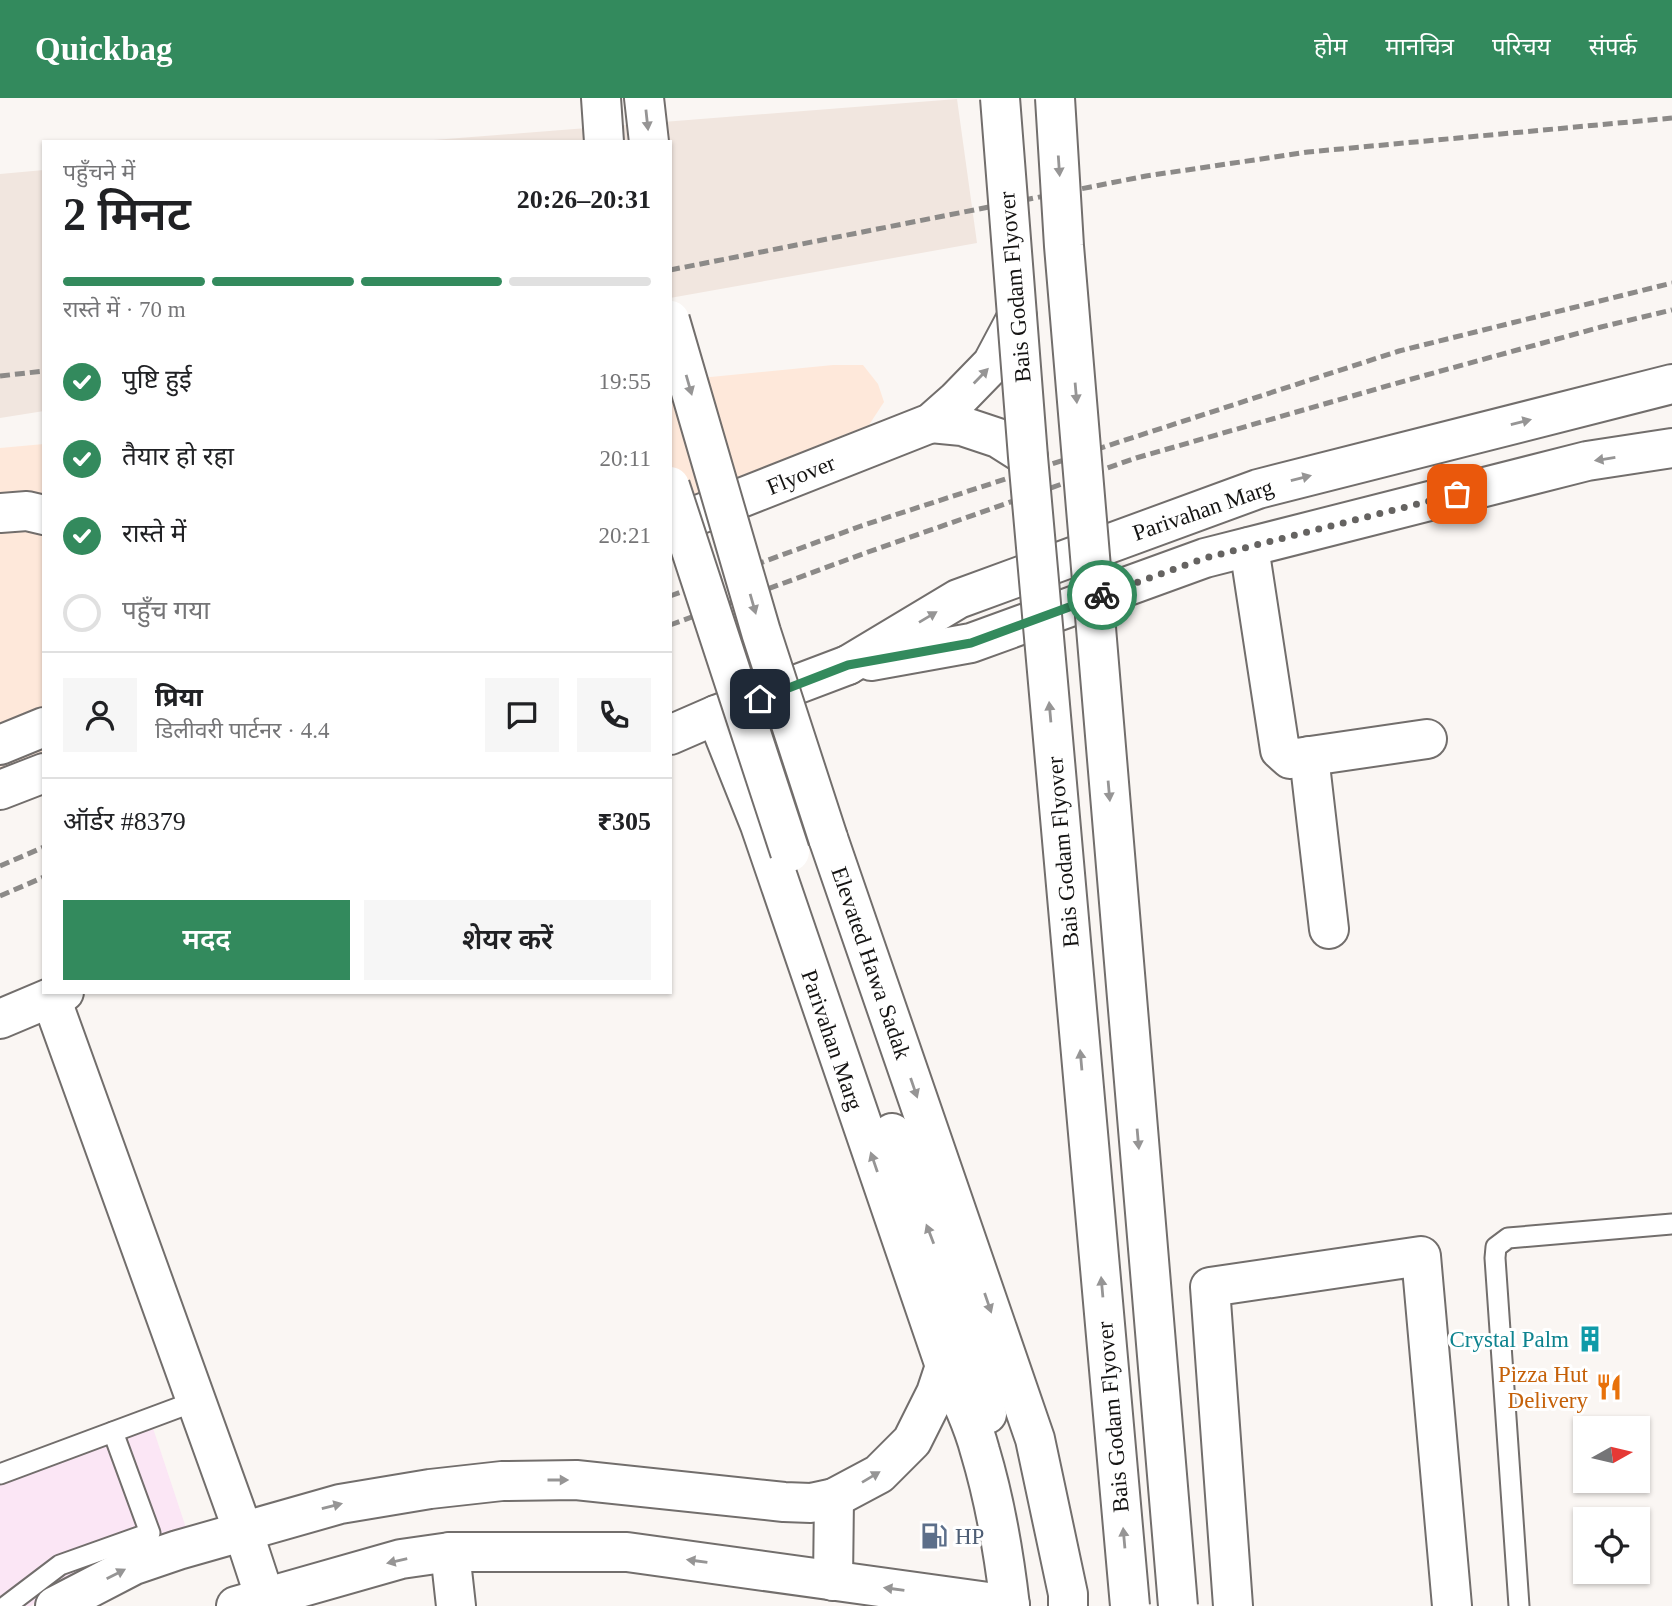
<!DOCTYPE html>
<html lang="hi">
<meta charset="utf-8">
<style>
body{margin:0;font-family:"Times New Roman","Noto Sans Devanagari",serif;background:#f6f6f6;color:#202124;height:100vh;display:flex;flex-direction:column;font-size:26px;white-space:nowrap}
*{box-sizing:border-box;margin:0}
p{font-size:23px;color:#757577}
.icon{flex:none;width:38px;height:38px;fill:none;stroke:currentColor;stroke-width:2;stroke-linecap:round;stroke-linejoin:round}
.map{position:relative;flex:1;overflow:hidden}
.panel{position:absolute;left:42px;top:42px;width:630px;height:854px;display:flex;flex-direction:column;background:#fff;border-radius:0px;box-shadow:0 2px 5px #0004}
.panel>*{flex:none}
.needle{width:46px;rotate:82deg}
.controls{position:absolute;left:1573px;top:1318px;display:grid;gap:14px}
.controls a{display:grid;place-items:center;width:77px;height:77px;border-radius:0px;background:#fff;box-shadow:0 2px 5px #0004;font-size:35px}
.pin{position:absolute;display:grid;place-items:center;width:60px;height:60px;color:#fff;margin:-30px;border-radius:14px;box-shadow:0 4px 10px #0006}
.courier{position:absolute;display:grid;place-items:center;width:70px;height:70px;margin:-35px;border:5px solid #338a5d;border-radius:50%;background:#fff;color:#222;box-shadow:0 2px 9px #0007}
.headline em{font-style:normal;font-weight:600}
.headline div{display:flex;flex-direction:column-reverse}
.headline{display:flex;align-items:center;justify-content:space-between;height:119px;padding:0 21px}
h1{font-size:46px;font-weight:600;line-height:52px}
.bar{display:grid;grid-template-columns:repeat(4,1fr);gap:10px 7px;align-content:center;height:84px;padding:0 21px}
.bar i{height:9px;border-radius:5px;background:#e0e0e0}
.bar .current{background:#338a5d}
.bar p{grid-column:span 4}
.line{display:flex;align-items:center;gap:18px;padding:0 21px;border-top:2px solid #e0e0e0}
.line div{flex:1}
.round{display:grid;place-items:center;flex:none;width:74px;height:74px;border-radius:0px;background:#f6f6f6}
ol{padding:0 21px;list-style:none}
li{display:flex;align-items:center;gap:21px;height:77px}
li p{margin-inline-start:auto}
li .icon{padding:7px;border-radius:50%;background:#338a5d;color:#fff;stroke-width:4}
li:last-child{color:#757577}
li i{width:38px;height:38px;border:4px solid #e0e0e0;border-radius:50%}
.button{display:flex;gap:14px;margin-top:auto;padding:14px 21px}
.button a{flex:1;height:80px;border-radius:0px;background:#338a5d;color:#fff;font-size:28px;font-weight:600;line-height:80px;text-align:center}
.button a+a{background:#f6f6f6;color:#202124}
header{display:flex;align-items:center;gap:42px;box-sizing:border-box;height:98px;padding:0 35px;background:#338a5d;color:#fff}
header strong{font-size:33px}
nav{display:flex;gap:38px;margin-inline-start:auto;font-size:24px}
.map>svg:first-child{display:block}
.commercial{fill:#fbe6f5}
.industrial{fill:#fee8da}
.built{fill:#f1e6df}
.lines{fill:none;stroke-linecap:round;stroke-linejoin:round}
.lane-casing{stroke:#726e6c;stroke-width:23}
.street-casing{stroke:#726e6c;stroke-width:42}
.secondary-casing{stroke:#726e6c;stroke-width:42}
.lane{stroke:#fff;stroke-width:19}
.street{stroke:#fff;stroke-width:38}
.secondary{stroke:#fff;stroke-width:38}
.rail{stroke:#8c8a88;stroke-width:5;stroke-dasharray:10 5;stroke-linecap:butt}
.secondary-bridge-casing{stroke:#726e6c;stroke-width:42;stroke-linecap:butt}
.secondary-bridge{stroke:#fff;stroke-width:38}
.oneway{fill:#969595}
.done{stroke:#656361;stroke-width:7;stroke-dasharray:0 12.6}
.route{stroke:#338a5d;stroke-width:9}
.labels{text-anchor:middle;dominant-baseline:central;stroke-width:6;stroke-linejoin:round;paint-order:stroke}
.street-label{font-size:23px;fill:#151413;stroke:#fff}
.culture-label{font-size:23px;fill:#0d838f;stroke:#fff;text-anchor:end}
.food-label{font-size:23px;fill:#c56008;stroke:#fff;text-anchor:end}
.service-label{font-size:23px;fill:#4e5e75;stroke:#fff;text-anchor:start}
</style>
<header>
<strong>Quickbag</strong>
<nav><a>होम</a><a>मानचित्र</a><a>परिचय</a><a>संपर्क</a></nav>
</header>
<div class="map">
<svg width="1672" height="1508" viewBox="0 0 1672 1508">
<rect width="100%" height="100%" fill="#faf6f3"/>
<!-- commercial -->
<polygon class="commercial" points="148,1315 189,1439 38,1502 31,1508 0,1508 0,1369"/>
<!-- industrial -->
<g class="industrial">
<polygon points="833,267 863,267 878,286 884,304 869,327 670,406 670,283"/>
<polygon points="44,346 44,655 0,672 0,350"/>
</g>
<!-- built -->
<g class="built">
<polygon points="957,1 977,145 670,200 670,44 408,44"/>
<polygon points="44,72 44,313 0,320 0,76"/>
</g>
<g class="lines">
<!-- lane casing -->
<g class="lane-casing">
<g id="lane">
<polyline points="0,1376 196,1303"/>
<polyline points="6,1508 60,1467 150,1435 113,1334"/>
<polyline points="1519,1508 1495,1160 1496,1149 1508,1140 1672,1126"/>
</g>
</g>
<!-- street casing -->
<g class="street-casing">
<g id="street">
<polyline points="0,415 27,413 44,417"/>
<polyline points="1249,449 1280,652 1290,661 1427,641"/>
<polyline points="871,563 971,545 1205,460 1587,363 1672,350"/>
<polyline points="848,567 958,501 1258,391 1672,286"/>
<polyline points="0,647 44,629"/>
<polyline points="1309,658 1329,831"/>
<polyline points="450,1454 456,1508"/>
<polyline points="1233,1508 1210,1189 1421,1158 1452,1508"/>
</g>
</g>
<!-- secondary casing -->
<g class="secondary-casing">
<g id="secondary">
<polyline points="601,0 604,44"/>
<polyline points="644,0 649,44"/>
<polyline points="931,325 962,328 998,340 1028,359"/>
<polyline points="670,428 931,325 957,302 992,266 1017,219"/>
<path d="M716,617L760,727L945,1268C958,1295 972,1323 980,1353C995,1403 1004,1456 1010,1508"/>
<polyline points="670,637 716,617 848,567"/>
<polyline points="0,692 44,675"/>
<polyline points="828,740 1035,1341 1068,1496 1068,1508"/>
<polyline points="51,900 243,1433 265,1500"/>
<polyline points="0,921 64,894"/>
<polyline points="892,1035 957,1209 987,1316"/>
<polyline points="833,1483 834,1400"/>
<polyline points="55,1508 134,1467 178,1452 340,1406 430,1391 502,1383 576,1382 784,1404 811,1405 834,1400 879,1376 912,1343 936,1295 945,1268"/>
<polyline points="236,1508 401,1461 450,1454 627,1454 1010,1507"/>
</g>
</g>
<!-- lane -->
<use href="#lane" class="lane"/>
<!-- street -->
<use href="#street" class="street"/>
<!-- secondary -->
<use href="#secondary" class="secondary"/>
<!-- rail -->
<g class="rail">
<polyline points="670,172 1146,78 1308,54 1672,20"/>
<polyline points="0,278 44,273"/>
<polyline points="670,498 861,428 1399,253 1672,185"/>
<polyline points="670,527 868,454 1136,360 1408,282 1601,229 1672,212"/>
<polyline points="0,768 44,749"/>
<polyline points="0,798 44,779"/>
</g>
<!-- secondary-bridge casing -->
<g class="secondary-bridge-casing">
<g id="secondary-bridge">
<polyline points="1000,0 1028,359 1130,1508"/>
<polyline points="1055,0 1064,148 1178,1508"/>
<polyline points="670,222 761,534 828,740"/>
<polyline points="670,388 790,754"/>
</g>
</g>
<!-- secondary-bridge -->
<use href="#secondary-bridge" class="secondary-bridge"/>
</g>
<!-- one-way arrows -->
<defs><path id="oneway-solid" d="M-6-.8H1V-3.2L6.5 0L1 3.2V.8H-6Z" transform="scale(1.75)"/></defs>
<g class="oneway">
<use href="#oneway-solid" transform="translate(647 22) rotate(84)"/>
<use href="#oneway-solid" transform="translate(1059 68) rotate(86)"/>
<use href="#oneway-solid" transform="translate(981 278) rotate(-46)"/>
<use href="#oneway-solid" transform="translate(689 287) rotate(74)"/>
<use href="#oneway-solid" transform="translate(1076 295) rotate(85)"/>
<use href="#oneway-solid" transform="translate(1521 324) rotate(-14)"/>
<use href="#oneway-solid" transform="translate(1605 361) rotate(171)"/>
<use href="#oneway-solid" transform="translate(1301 380) rotate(-14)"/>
<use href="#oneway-solid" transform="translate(753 506) rotate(74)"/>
<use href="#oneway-solid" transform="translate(928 519) rotate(-31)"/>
<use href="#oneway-solid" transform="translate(1050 614) rotate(-95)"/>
<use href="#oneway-solid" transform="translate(1109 693) rotate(85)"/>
<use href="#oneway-solid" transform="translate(1081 962) rotate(-95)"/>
<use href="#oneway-solid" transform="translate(914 990) rotate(71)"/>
<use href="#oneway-solid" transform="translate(1138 1041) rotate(85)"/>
<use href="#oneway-solid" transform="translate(874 1064) rotate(-109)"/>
<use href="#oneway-solid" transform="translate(930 1136) rotate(-111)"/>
<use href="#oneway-solid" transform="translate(1102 1189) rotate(-95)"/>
<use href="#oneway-solid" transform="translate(988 1205) rotate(71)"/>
<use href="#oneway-solid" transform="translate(871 1379) rotate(-31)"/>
<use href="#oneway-solid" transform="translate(558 1382)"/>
<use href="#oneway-solid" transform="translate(332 1408) rotate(-14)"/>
<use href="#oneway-solid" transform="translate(1124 1440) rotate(-95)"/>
<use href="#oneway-solid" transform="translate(397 1463) rotate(167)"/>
<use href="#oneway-solid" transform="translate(697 1463) rotate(-172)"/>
<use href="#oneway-solid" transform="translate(116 1476) rotate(-27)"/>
<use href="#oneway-solid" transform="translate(894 1491) rotate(-172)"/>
</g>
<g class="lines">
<!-- done -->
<polyline class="done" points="1102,497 1205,460 1457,396"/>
<!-- route -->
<polyline class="route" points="760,601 848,567 971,545 1102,497"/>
</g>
<!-- icons -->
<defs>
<g id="building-bare" transform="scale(2.1)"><path d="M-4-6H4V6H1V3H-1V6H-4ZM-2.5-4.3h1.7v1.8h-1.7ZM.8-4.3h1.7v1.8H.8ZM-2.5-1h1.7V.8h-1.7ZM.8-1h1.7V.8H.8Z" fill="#0f9aa8" stroke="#fff" stroke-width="2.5" paint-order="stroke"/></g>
<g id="restaurant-bare" transform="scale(2.1)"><path d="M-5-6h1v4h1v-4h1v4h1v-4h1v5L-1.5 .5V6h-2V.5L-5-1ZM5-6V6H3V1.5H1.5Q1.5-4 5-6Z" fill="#e8710a" stroke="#fff" stroke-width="2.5" paint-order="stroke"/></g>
<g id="fuel-bare" transform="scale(2.1)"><path d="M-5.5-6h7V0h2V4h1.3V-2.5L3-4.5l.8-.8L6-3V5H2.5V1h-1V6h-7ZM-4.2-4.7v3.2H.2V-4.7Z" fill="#5c6f8a" stroke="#fff" stroke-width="2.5" paint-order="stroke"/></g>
</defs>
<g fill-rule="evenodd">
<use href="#building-bare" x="1590" y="1241"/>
<use href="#restaurant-bare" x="1609" y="1289"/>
<use href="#fuel-bare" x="934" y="1438"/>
</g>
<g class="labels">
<!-- street labels -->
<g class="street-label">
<text transform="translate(1015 189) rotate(-95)">Bais Godam Flyover</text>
<text transform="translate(801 377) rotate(-22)">Flyover</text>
<text transform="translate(1203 412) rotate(-19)">Parivahan Marg</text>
<text transform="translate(1063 754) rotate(-95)">Bais Godam Flyover</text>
<text transform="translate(871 865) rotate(71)">Elevated Hawa Sadak</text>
<text transform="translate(832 942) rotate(71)">Parivahan Marg</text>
<text transform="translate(1113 1319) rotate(-95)">Bais Godam Flyover</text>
</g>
<!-- culture labels -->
<g class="culture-label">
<text x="1569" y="1241">Crystal Palm</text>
</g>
<!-- food labels -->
<g class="food-label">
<text x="1588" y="1276">Pizza Hut<tspan x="1588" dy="26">Delivery</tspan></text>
</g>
<!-- service labels -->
<g class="service-label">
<text x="955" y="1438">HP</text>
</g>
</g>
</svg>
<div class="controls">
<a><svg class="needle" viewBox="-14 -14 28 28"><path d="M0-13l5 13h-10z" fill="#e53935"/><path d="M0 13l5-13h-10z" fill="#757577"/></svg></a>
<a><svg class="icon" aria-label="locate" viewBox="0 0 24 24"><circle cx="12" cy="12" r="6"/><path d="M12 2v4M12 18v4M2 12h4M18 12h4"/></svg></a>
</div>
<div class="pin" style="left:1457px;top:396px;background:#ea580c"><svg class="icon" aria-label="bag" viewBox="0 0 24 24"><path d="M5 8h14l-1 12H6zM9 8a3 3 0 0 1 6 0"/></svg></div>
<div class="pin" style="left:760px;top:601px;background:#1f2937"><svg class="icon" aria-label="home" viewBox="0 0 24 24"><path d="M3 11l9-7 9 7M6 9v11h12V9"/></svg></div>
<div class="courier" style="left:1102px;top:497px"><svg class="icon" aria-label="bike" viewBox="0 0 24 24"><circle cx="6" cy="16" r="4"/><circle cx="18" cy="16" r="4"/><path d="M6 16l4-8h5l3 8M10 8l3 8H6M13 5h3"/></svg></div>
<section class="panel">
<div class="headline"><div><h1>2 मिनट</h1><p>पहुँचने में</p></div><em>20:26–20:31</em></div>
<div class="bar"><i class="current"></i><i class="current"></i><i class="current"></i><i></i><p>रास्ते में · 70 m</p></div>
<ol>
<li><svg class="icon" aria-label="check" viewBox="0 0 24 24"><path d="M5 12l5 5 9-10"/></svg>पुष्टि हुई<p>19:55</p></li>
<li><svg class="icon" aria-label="check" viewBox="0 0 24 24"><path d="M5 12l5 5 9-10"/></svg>तैयार हो रहा<p>20:11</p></li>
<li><svg class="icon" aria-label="check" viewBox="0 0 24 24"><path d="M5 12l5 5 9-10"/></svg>रास्ते में<p>20:21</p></li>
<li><i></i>पहुँच गया</li>
</ol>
<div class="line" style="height:126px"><a class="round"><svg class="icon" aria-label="person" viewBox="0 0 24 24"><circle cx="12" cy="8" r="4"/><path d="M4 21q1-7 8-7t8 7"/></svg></a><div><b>प्रिया</b><p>डिलीवरी पार्टनर · 4.4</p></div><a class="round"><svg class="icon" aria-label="chat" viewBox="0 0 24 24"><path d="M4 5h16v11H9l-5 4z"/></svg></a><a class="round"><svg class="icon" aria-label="phone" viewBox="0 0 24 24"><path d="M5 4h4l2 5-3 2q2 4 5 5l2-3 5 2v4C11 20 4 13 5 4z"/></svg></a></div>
<div class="line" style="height:91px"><div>ऑर्डर #8379</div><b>₹305</b></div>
<div class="button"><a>मदद</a><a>शेयर करें</a></div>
</section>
</div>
